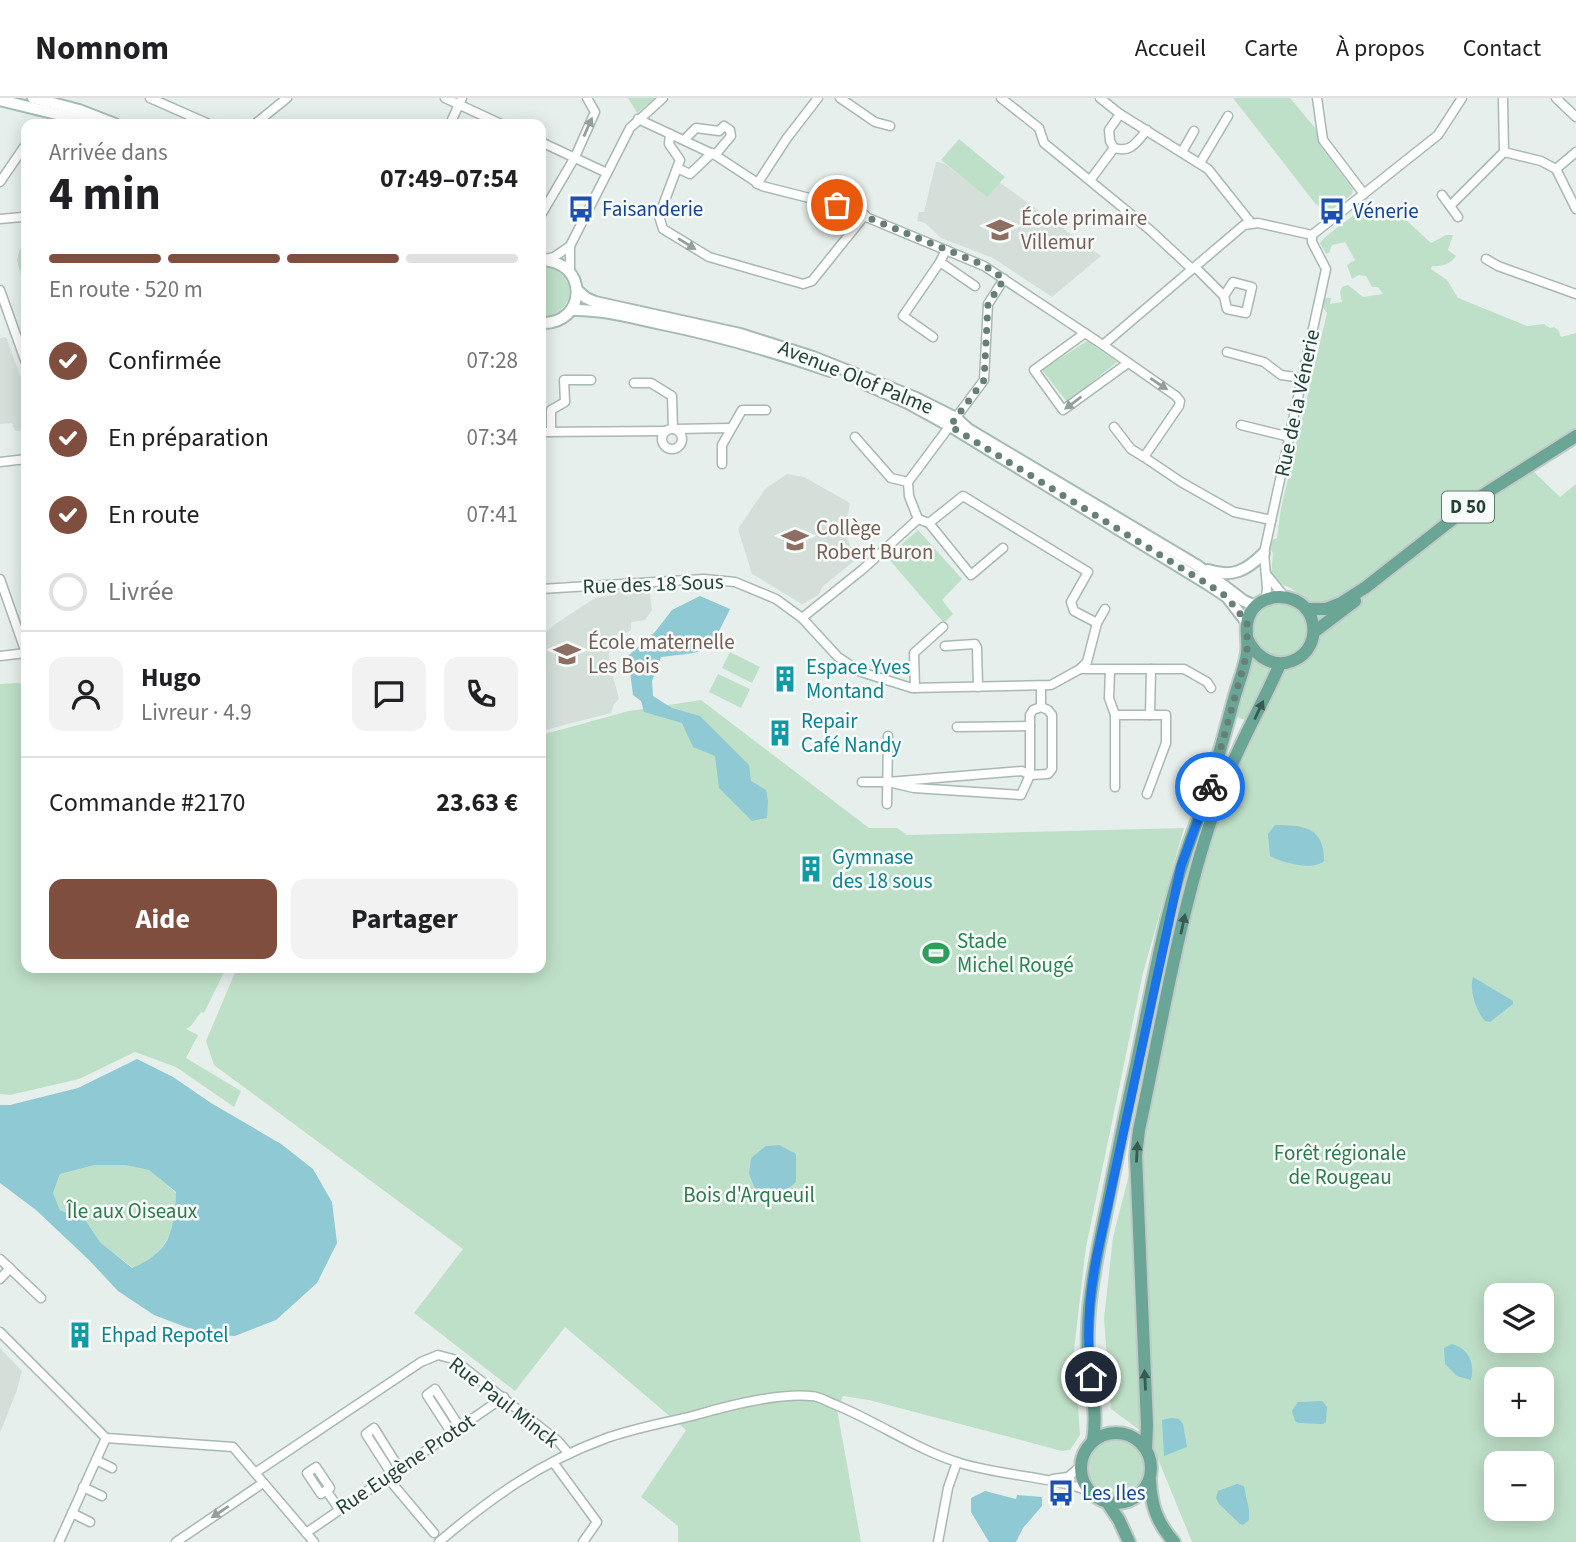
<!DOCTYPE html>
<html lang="fr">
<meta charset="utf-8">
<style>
body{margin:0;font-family:"Source Sans 3",sans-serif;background:#f2f2f2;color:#202124;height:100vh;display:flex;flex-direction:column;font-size:26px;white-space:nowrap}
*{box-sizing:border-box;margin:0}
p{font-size:23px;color:#757577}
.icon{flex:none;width:38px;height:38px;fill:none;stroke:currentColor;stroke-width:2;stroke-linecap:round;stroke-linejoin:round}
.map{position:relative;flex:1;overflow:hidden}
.panel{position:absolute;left:21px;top:21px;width:525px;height:854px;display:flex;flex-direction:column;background:#fff;border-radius:14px;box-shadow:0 4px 18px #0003}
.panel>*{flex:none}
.fabs{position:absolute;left:1484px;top:1185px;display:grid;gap:14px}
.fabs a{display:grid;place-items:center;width:70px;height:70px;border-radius:14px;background:#fff;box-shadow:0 4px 18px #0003;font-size:35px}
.pin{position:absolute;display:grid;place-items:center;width:60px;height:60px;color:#fff;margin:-30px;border:4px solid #fff;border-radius:50%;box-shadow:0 2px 7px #0007}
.courier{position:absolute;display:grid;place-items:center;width:70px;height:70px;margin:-35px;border:5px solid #1a73e8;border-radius:50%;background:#fff;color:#222;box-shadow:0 2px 9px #0007}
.headline em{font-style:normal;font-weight:700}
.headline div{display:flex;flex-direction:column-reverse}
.headline{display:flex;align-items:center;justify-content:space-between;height:119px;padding:0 28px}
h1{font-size:46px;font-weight:700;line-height:52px}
.bar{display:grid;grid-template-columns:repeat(4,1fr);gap:10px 7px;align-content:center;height:84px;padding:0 28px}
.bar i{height:9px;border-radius:5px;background:#e0e0e0}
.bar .active{background:#7f4e3f}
.bar p{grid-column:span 4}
.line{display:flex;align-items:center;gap:18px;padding:0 28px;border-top:2px solid #e0e0e0}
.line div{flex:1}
.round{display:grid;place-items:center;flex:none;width:74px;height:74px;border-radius:14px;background:#f2f2f2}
ol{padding:0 28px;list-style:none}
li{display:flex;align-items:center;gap:21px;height:77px}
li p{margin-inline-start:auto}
li .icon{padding:7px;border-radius:50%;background:#7f4e3f;color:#fff;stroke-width:4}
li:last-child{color:#757577}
li i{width:38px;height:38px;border:4px solid #e0e0e0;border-radius:50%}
.primary-button{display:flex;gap:14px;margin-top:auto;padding:14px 28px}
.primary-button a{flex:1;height:80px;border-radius:14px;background:#7f4e3f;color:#fff;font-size:28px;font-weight:700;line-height:80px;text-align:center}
.primary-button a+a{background:#f2f2f2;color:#202124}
header{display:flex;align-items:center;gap:42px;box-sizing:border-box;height:98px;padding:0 35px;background:#fff;border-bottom:2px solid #e0e0e0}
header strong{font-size:33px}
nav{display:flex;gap:38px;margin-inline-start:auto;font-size:24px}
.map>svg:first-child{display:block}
.built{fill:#d4dfda}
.green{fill:#bfe0c8;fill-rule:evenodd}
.water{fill:#8ec9d4;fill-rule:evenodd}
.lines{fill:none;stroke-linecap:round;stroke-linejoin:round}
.street-casing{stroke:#a8b8b2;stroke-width:11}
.secondary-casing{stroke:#a4bbb3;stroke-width:14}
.primary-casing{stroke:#c2cac8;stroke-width:16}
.street{stroke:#fff;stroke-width:8}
.secondary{stroke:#fff;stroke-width:10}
.primary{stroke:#6aa596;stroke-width:12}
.oneway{fill:#92a09c}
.oneway2{fill:#365b51}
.done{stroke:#687f78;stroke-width:7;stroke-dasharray:0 12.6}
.route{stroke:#1a73e8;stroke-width:9}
.labels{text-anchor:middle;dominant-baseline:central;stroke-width:5;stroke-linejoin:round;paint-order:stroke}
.shield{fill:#f7fbf9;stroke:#637a73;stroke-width:2}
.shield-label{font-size:19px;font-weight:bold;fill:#24423a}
.transit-label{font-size:21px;fill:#164399;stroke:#f7fbf9;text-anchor:start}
.education-label{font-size:21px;fill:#785e54;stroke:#f7fbf9;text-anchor:start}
.street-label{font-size:21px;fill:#24423a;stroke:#f7fbf9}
.culture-label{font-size:21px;fill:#0d838f;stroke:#f7fbf9;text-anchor:start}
.leisure-label{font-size:21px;fill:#27864d;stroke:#f7fbf9;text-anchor:start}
.park-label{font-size:21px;fill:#2d7a4b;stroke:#f7fbf9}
</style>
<header>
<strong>Nomnom</strong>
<nav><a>Accueil</a><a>Carte</a><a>À propos</a><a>Contact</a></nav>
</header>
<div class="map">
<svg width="1576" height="1444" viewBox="0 0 1576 1444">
<rect width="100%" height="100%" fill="#e6efeb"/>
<!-- built -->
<g class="built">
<polygon points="936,64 945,66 987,98 999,84 1101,158 1052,199 993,160 941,140 925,125 917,123 919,114 924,114"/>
<polygon points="6,239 26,294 26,332 15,333 12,325 0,326 0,240"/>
<polygon points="787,376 804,379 850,405 845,434 851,450 859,459 822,489 819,497 802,506 752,476 738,431 765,391"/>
<polygon points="649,489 652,512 645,522 631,524 631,532 622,537 614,537 613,542 609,542 609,572 613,578 619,601 614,606 611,615 541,633 541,539 554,527 595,500 609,498 610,494"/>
<polygon points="0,1250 22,1273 17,1292 0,1335"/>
</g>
<!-- green -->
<g class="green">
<polygon points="628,0 655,0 637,15"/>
<polygon points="1233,0 1290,0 1316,31 1319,46 1353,91 1352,96 1327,116 1314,104"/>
<polygon points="959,41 1005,79 987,99 941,62"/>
<path d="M1369,107L1384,109L1395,118L1401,115L1405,121L1431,145L1446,137H1453L1448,152L1456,158C1451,166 1441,169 1432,168L1431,171L1447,182L1458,200L1527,228L1544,226L1550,230L1554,229L1558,232L1561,239L1576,235V331L1528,363L1534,374L1560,399L1576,386V1444H1192L1149,1339L1111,1311L1104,1221L1113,1139L1160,956L1202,763L1224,694L1256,626L1239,620L1236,616L1243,600L1240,590L1250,525L1267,504L1308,505L1291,490L1275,484L1271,477L1273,455L1270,451L1272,442L1277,440L1281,410L1327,215L1323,209L1324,200H1331L1330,206L1342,204L1340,194L1342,189L1348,187L1363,199L1383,196L1378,189H1372L1366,178L1359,177L1352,181L1347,167L1355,162L1345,144L1332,147L1329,155L1326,156L1320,145C1323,139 1362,111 1369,107ZM1496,1197H1542V1242H1496ZM1496,1281H1542V1326H1496ZM1496,1365H1542V1410H1496Z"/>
<polygon points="26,147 26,195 17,162 20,151"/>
<path d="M541,167C579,174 579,214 541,220Z"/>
<polygon points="1087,243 1117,264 1067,304 1042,272"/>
<polygon points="918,432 962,481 942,502 953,516 944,525 887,459"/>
<polygon points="730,554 760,569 752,585 722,570"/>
<polygon points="718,576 750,591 741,610 709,594"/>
<polygon points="18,585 26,588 26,870 226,870 204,915 201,914 191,928 186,931 198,937 186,960 241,993 234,1009 176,969 135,954 79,981 10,997 0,996 0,586"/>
<polygon points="701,602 869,730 897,730 907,737 1184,730 1143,875 1086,1149 1074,1252 1080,1337 1070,1352 1062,1353 869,1302 843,1298 837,1311 861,1444 678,1444 678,1428 641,1399 686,1332 565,1229 515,1293 414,1215 463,1151 214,967 206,943 237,870 541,870 541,637 629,613"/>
<polygon points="95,1067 125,1067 150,1072 176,1095 174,1130 155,1160 133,1170 100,1144 86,1123 60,1112 53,1095 60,1076"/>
<circle cx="1116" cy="1371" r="30"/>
</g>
<!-- water -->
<g class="water">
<path d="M700,498L730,511C707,557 712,553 661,559L652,583L653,598L672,610L700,618L749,667L751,683L766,692L768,703L767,720L752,723L719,690L715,658L693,649L682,625L644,614L641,603L633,597L628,558L655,534L672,512Z"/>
<path d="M1275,727C1304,727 1324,729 1324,763C1313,773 1282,765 1270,758L1268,736Z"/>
<path d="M1473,879L1513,903V906L1490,924L1485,923C1476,913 1469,892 1473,879Z"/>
<path d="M137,961L173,979L211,1005L281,1046L313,1071L332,1104L337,1145L317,1185L276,1222L235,1238L204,1236L154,1217L118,1193L89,1162L36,1112L0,1085V1007H10L78,990ZM95,1067H125L149,1072L176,1094C174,1133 171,1154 132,1170L100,1144L86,1123L60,1112L53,1095L60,1076Z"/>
<path d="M779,1047L796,1056V1084C783,1096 773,1100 756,1093L749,1076L751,1060L766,1048Z"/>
<path d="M1452,1246C1469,1251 1475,1265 1471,1282L1457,1278L1445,1266L1444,1250Z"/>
<polygon points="1322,1303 1327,1309 1326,1324 1323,1326 1298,1325 1295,1323 1292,1313 1298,1304"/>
<polygon points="1171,1320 1179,1321 1183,1326 1187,1349 1164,1358 1162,1322"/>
<polygon points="1237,1386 1244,1388 1249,1412 1249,1422 1243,1427 1240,1426 1219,1406 1216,1400 1218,1393"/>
<polygon points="985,1393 1016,1401 1017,1397 1042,1399 1042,1408 1023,1430 1016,1444 989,1444 971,1414 971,1400"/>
</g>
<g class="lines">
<!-- street casing -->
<g class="street-casing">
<g id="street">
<polyline points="150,0 209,26"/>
<polyline points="445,0 501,26"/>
<polyline points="840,0 875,24 890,28"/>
<polyline points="1001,0 1039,30 1044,45 1150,132 1192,171"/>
<polyline points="1100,0 1120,16 1208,71 1251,125"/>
<polyline points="1317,0 1323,42 1364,96"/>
<polyline points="1556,0 1576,19"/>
<polyline points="1503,2 1504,54"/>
<path d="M1120,16L1109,32L1110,43L1114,50C1131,55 1136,45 1147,32"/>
<polyline points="638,21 715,57 762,88 837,107 984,168 1103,247 1244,127 1258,125 1312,137 1438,37 1462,0"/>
<polyline points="255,26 287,0"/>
<polyline points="450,26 462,0"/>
<polyline points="670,36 669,46 680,62 659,118 663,131 709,159 803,186 812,183 865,117"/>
<polyline points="684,42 696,30 719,33 724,28 730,32 731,38 715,57"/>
<polyline points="541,44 607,75"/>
<polyline points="1182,54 1194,33"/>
<polyline points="1200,65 1228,18"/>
<polyline points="677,70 690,76 712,55"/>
<polyline points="1556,71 1576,111"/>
<polyline points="1091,81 1114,50"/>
<polyline points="0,84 24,49"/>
<polyline points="757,86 787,40 818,0"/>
<polyline points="1442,97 1458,119"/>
<polyline points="1450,108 1504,54 1541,63 1556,71 1576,54"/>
<polyline points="541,117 575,59 595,14 587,0"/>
<polyline points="0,121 22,119"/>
<polyline points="946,152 940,164 975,188"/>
<polyline points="545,161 554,159 570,148"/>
<polyline points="1486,161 1498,168 1576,196"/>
<polyline points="1195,169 1224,198"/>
<polyline points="570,173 570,148 630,30 663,0"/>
<polygon points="1233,184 1252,189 1246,215 1227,211 1224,198"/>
<polyline points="0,192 26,265"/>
<polyline points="1085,235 1034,272 1063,312 1128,265"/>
<polyline points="933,239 903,218 940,164"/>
<polyline points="1103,247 1176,298 1180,303 1179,308 1144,359 1181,384 1234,414 1271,422"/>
<polyline points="1227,254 1264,264 1281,277 1303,280"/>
<polyline points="634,285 651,285 672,298 673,331"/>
<polyline points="1241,327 1290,339"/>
<polyline points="1114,329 1131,351 1144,359"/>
<circle cx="672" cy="341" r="10"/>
<polyline points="675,331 731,330"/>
<polyline points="541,334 666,333"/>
<polyline points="551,334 551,312 565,304 564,282 591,282"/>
<polyline points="855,339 891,380 908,384"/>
<polyline points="0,364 26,361"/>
<polyline points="722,366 722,347 742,312 766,312"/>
<polyline points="918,421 929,425 963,398 1088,474 1071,504 1074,513 1097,525"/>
<polyline points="929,425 971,477 1003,450"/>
<polyline points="1266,476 1284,498"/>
<polyline points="0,481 26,555"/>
<polyline points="541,491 704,481 735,484 776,501 802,520 838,559 861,574 912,590 1051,587 1080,571 1087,564 1097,525 1105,511"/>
<polyline points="1266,501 1267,490 1264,455 1326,171 1312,144 1312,137"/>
<polyline points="802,520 863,471 918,421 909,398 908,384 984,282 988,206 1004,181"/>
<polyline points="945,548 975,546 977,550 978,589"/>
<polyline points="0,558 26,555"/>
<polyline points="1080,571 1184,571 1207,584 1211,590"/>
<polyline points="1110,572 1109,600 1115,617 1166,617 1166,645 1147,696"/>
<polyline points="915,590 914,555 943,529"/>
<polygon points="1041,609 1048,612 1052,617 1052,671 1048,676 1030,677 1030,617 1033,612"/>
<polyline points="1041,609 1041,589"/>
<polyline points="1115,617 1115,689"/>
<polyline points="1150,617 1151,571"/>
<polyline points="957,629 1030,628"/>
<polygon points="1022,673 1030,677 1021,697 914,690 888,684"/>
<polyline points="862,684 888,684"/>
<polyline points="887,706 888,638"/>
<polyline points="0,1161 41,1200"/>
<polyline points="0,1181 10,1170"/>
<polyline points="0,1234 106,1340"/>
<polyline points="451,1334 427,1297 435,1291 459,1328"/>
<polyline points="106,1340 233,1349 314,1444"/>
<polyline points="96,1362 112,1370"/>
<polyline points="553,1364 597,1424 583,1444"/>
<polygon points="316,1369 330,1390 321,1396 307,1375"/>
<polyline points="255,1375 421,1264 438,1257 453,1261 558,1343 569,1356"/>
<polyline points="391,1375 366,1336 374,1330 399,1370"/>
<polyline points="386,1378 434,1435"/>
<polyline points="1053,1381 1068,1379 1081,1368"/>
<polyline points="83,1389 102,1398"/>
<polyline points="326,1392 339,1411"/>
<polyline points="72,1415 90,1424"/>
<polyline points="306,1435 504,1299"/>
<polyline points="59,1444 106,1340"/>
<polyline points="176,1444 263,1385"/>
<path d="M439,1444C489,1401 541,1364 604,1341C634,1330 665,1325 696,1317C727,1308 779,1295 811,1298C819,1298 828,1304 836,1307C878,1324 917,1352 960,1365C1002,1378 1049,1378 1089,1393"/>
<polyline points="938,1444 948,1390 957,1364"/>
</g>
</g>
<!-- secondary casing -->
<g class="secondary-casing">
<g id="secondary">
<polyline points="33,0 79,12 115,26"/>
<polyline points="0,2 97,26"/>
<path d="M541,162C590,163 587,227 541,225"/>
<polyline points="577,192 586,200 595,204 740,236 813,259 916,300 956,320 968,331 1198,468 1244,503 1256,508"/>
<path d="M571,212C600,211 629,219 657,225C716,237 773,253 830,273"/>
<polyline points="865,286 908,305 950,328 1209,487 1227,499 1247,525"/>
<path d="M1208,472C1232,480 1246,473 1264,455"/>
</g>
</g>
<!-- primary casing -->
<g class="primary-casing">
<g id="primary">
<polyline points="1306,511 1326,511 1341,505 1366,489 1486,395 1576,338"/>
<polyline points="1314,534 1355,503"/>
<circle cx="1116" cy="1370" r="35"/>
<path d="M1093,1343C1098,1312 1090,1285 1088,1254C1087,1240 1088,1226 1089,1212C1092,1177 1100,1142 1107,1108C1116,1063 1125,1018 1135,973C1152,893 1165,809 1194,732C1211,689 1222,645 1234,601C1238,586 1245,570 1247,555C1249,541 1243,528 1251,514C1264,492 1302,495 1311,519C1326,561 1268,587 1247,540"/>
<path d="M1146,1350L1147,1327L1136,1058L1139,1032C1163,920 1181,804 1220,696C1236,651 1261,610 1280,566"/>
<path d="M1150,1382C1151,1407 1157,1425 1174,1444"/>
<polyline points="1107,1404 1119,1422 1129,1444"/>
</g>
</g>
<!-- street -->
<use href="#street" class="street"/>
<!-- secondary -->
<use href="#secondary" class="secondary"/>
<!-- primary -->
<use href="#primary" class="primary"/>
</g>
<!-- one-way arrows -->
<defs><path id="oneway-solid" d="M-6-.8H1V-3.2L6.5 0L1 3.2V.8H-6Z" transform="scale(1.75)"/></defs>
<g class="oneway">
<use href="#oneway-solid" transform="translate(588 29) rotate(-66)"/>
<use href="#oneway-solid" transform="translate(687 146) rotate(32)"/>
<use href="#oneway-solid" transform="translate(1159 286) rotate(34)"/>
<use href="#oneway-solid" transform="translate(1073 305) rotate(143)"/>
<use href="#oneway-solid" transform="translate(220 1414) rotate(146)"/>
</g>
<g class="oneway2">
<use href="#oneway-solid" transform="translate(1259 612) rotate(-65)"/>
<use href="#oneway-solid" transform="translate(1183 826) rotate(-78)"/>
<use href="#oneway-solid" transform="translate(1137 1054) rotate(-87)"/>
<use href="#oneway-solid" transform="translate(1145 1282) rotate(-93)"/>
</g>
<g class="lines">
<!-- done -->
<polyline class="done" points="837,107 984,167 1004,181 988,206 984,282 950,328 1209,487 1227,499 1247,525 1247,555 1210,689"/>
<!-- route -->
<path class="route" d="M1091,1279C1086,1238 1089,1197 1097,1157L1181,768L1210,689"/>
</g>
<!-- icons -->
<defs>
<g id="bus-bare" transform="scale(2.1)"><path d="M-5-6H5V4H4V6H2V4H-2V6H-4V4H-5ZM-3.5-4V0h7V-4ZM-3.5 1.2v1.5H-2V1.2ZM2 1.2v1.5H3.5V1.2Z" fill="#1a4fb4" stroke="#f7fbf9" stroke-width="2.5" paint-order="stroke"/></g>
<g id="school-bare" transform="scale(2.1)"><path d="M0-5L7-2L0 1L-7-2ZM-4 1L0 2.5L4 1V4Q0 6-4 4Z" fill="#8d6e63" stroke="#f7fbf9" stroke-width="2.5" paint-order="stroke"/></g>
<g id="building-bare" transform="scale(2.1)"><path d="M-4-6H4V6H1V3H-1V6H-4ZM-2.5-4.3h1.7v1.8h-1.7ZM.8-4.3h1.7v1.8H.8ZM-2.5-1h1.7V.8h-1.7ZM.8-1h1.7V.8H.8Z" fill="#0f9aa8" stroke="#f7fbf9" stroke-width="2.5" paint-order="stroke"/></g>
<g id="stadium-bare" transform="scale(2.1)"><path d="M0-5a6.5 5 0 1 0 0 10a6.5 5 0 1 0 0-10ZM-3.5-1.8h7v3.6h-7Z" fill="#2e9e5b" stroke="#f7fbf9" stroke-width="2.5" paint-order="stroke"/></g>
</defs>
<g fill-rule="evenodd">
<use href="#bus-bare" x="581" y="111"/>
<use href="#bus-bare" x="1332" y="113"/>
<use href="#school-bare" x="1000" y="132"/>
<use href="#school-bare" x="795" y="442"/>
<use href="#school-bare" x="567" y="556"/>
<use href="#building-bare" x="785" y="581"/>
<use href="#building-bare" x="780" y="635"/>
<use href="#building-bare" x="811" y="771"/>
<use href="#stadium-bare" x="936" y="855"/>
<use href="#building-bare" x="80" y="1237"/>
<use href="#bus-bare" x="1061" y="1395"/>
</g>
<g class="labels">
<!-- shield labels -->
<rect class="shield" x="1442" y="393.5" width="52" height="31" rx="5"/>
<g class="shield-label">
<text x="1468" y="409">D 50</text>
</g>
<!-- transit labels -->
<g class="transit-label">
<text x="602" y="111">Faisanderie</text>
<text x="1353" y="113">Vénerie</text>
<text x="1082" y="1395">Les Iles</text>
</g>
<!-- education labels -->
<g class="education-label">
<text x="1021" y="120">École primaire<tspan x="1021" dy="24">Villemur</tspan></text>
<text x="816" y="430">Collège<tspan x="816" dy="24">Robert Buron</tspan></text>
<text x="588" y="544">École maternelle<tspan x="588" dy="24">Les Bois</tspan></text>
</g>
<!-- street labels -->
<g class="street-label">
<text transform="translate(856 279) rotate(22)">Avenue Olof Palme</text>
<text transform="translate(1297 305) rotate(-78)">Rue de la Vénerie</text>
<text transform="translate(653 486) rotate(-2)">Rue des 18 Sous</text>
<text transform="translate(504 1304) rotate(38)">Rue Paul Minck</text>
<text transform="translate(405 1366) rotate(-34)">Rue Eugène Protot</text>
</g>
<!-- culture labels -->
<g class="culture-label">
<text x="806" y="569">Espace Yves<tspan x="806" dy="24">Montand</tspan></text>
<text x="801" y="623">Repair<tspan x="801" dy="24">Café Nandy</tspan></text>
<text x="832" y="759">Gymnase<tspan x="832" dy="24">des 18 sous</tspan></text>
<text x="101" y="1237">Ehpad Repotel</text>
</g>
<!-- leisure labels -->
<g class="leisure-label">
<text x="957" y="843">Stade<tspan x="957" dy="24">Michel Rougé</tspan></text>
</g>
<!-- park labels -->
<g class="park-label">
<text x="1340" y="1055">Forêt régionale<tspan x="1340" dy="24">de Rougeau</tspan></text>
<text x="749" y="1097">Bois d'Arqueuil</text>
<text x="132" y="1113">Île aux Oiseaux</text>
</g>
</g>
</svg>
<div class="fabs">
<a><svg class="icon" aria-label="layers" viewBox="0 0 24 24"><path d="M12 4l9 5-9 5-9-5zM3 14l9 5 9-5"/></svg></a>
<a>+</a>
<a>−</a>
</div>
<div class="pin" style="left:837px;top:107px;background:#ea580c"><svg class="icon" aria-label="bag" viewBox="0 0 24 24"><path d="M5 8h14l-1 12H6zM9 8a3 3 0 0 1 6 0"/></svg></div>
<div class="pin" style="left:1091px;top:1279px;background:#1f2937"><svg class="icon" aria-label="home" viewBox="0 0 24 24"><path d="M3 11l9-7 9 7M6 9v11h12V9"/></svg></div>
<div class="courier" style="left:1210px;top:689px"><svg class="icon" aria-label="bike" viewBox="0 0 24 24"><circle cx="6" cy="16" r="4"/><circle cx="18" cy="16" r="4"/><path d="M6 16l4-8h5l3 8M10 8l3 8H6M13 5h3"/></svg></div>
<section class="panel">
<div class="headline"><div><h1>4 min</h1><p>Arrivée dans</p></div><em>07:49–07:54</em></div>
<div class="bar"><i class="active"></i><i class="active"></i><i class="active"></i><i></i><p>En route · 520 m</p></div>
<ol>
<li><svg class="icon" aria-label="check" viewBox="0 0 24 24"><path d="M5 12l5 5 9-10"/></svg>Confirmée<p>07:28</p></li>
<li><svg class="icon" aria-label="check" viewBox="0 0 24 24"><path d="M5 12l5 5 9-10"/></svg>En préparation<p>07:34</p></li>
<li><svg class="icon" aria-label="check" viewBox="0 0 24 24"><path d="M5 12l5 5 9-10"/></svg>En route<p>07:41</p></li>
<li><i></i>Livrée</li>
</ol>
<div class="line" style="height:126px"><a class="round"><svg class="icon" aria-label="person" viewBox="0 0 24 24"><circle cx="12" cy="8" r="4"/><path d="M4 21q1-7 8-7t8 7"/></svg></a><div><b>Hugo</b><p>Livreur · 4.9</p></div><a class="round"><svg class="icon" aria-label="chat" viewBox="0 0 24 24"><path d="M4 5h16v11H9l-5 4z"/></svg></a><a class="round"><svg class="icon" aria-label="phone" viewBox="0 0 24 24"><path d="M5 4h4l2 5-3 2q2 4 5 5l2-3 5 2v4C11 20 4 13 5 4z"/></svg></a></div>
<div class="line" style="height:91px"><div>Commande #2170</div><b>23.63 €</b></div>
<div class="primary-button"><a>Aide</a><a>Partager</a></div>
</section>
</div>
